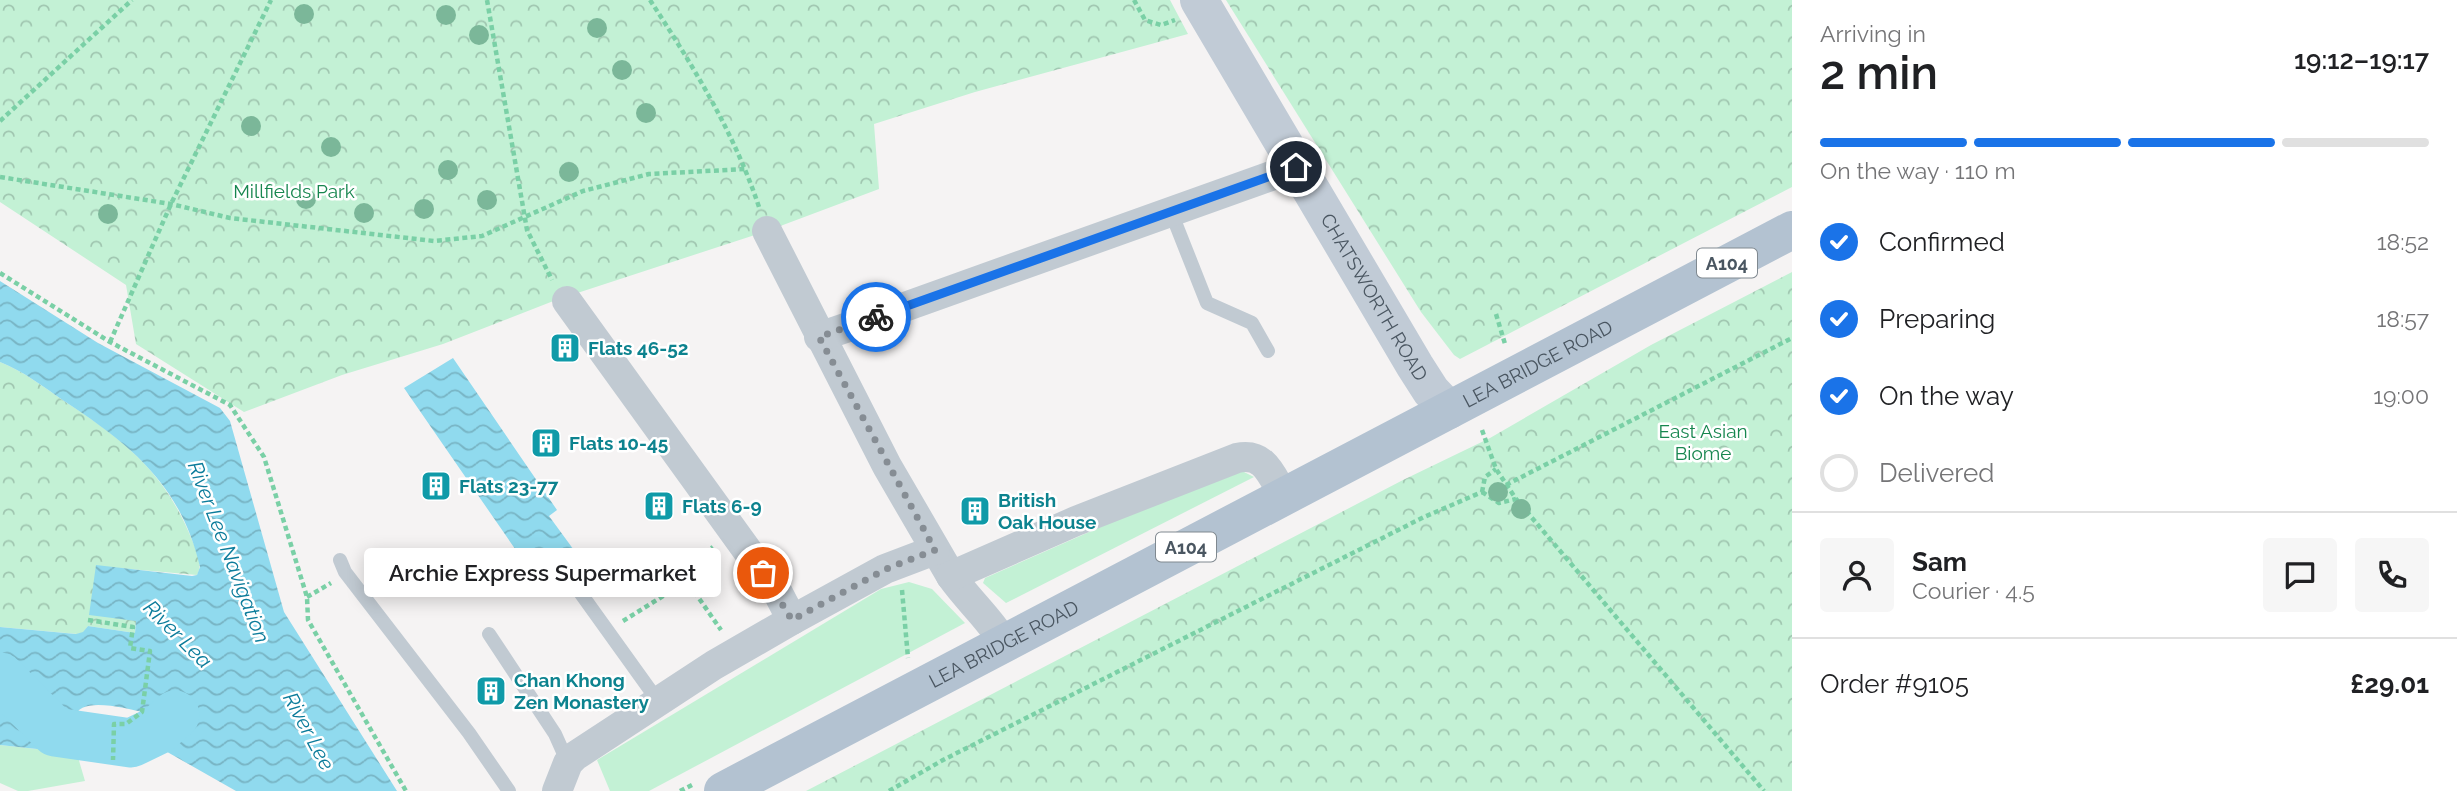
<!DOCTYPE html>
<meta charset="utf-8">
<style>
body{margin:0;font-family:Raleway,sans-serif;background:#f6f6f6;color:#202124;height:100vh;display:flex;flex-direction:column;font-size:26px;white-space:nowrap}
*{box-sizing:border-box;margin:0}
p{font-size:23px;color:#757577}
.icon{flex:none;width:38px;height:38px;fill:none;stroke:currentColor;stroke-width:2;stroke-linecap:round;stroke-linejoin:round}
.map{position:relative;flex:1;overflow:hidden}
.drawer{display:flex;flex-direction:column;background:#fff;width:665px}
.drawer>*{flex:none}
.pin{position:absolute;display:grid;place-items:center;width:60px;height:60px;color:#fff;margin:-30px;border:4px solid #fff;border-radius:50%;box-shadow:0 2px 7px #0007}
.courier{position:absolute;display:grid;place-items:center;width:70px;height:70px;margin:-35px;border:5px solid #1a73e8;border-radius:50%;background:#fff;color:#222;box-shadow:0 2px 9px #0007}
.bubble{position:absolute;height:49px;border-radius:7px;background:#fff;box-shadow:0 4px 18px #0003;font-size:23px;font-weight:600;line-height:49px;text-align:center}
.summary em{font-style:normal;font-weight:600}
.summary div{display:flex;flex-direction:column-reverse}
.summary{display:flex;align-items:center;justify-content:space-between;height:119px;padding:0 28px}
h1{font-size:46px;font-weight:600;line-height:52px}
.bar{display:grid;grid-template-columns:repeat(4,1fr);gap:10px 7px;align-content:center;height:84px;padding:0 28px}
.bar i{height:9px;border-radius:5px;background:#e0e0e0}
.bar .active{background:#1a73e8}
.bar p{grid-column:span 4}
.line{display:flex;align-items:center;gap:18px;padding:0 28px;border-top:2px solid #e0e0e0}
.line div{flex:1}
.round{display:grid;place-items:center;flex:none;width:74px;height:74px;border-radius:7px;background:#f6f6f6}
ol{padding:0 28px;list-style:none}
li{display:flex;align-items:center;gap:21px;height:77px}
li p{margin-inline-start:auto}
li .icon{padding:7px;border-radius:50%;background:#1a73e8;color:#fff;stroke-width:4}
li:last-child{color:#757577}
li i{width:38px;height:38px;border:4px solid #e0e0e0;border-radius:50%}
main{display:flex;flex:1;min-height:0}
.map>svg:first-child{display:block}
.grass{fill:#c3f1d5}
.forest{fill:url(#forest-crowns)}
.water{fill:url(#water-waves)}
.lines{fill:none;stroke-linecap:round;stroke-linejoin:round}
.river{stroke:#90daee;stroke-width:49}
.path{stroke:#7ad0a6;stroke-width:4.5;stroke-dasharray:5 3.5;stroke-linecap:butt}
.lane{stroke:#c1cad2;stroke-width:14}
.street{stroke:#c1cad2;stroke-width:30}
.secondary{stroke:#c1cbd6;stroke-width:38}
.primary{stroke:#b3c2d1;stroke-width:38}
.tree{fill:#7bb799}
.done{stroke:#868d94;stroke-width:7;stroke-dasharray:0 12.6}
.route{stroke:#1a73e8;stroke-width:9}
.labels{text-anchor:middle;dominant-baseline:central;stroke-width:5;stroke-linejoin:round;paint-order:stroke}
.shield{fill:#fff;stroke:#808990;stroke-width:2}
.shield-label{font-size:18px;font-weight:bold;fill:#4a5661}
.park-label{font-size:19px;fill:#17864f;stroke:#fff}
.street-label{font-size:19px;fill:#4a5661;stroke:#fff}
.culture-label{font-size:19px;font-weight:bold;fill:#0d838f;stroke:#fff;text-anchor:start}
.water-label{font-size:21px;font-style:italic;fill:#0c7c9b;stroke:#fff}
</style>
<main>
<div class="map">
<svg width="1792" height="791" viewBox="0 0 1792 791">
<defs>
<pattern id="forest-crowns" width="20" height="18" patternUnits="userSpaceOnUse" patternTransform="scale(1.75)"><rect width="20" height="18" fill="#c3f1d5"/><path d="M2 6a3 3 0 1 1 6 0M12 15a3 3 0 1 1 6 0" fill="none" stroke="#a0c6b0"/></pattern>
<pattern id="water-waves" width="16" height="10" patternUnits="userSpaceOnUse" patternTransform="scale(1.75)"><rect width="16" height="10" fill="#90daee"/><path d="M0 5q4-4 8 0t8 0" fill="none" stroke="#78b4c4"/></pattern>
</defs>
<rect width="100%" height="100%" fill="#f5f3f3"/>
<!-- grass -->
<g class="grass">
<polygon points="1242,471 1254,477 1006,603 983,583 985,578 1139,510"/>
<polygon points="909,582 932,589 965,623 649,791 610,791 597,760 881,589"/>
<polygon points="0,745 37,749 75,747 85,781 28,791 18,791 0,783"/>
</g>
<!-- forest -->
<g class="forest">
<polygon points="0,0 1170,0 1188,34 975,92 874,124 879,189 767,231 556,300 443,344 342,375 244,412 136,344 126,285 0,202"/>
<polygon points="1226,0 1792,0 1792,187 1460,359 1454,355 1421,312"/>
<polygon points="1792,272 1792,791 806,791 1403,480 1490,438 1651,345"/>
<path d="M0,362C23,371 44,387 64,401C124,440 165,472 192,540C197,551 203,565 197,575L96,566L136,621L135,633L88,626L83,633L77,634L0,627Z"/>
</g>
<!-- water -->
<g class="water">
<path d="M0,281L98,343L220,408L230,421L284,612L397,791H236L162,749L134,761L115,760L117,726L125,727L143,712C127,709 78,695 75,718L87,723L76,733L75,747L37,749L0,745V627L76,634L83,632L88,626L135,633L136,621L89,615L96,565L192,576L197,575L200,567C181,485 131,445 64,401C44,387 23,371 0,362Z"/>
<polygon points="453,358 557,510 549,516 579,557 544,582 534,570 531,572 404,388"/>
</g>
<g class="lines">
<!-- river -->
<polyline class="river" points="0,677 55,732 131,743 158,730 175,715"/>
<!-- path -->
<g class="path">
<polyline points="487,0 527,230 552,280"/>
<path d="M650,0C693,66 734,132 759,207"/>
<polyline points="1134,0 1145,20 1161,25 1175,20"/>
<polyline points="0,121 132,0"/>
<polyline points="0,177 171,204 230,218 434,241 482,236 583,191 649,174 746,169"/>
<polyline points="0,273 110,342 230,405 264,457 307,597 308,620 406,791"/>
<polyline points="1496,314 1505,344"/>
<polyline points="110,342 171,204 271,0"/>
<polyline points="1482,430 1496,469 1516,499 1764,791"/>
<polyline points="1506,485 1792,338"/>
<polyline points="1482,492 1499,503 1516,499"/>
<polyline points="1482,492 1485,477 1496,469"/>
<polyline points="680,571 721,630"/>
<polyline points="902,590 908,658"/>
<polyline points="307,597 331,583"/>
<polyline points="88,620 133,627 130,648 150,651 142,712 126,724 114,724 113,760"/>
<polyline points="623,621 676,588 680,570 713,547"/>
<polyline points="680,791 692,785"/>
<polyline points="889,791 943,760 1424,517 1482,492"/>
</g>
<!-- lane -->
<g class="lane">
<polyline points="1171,212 1207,303 1252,323 1268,351"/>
<polyline points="340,560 345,572 469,733 509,791"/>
<polyline points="569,577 658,701"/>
<polyline points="489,634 555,734 568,763"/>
</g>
<!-- street -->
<g class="street">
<path d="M767,231L887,466L951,576C967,599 988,617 1003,641"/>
<polyline points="567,301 778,593 792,620"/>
<polyline points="885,314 1296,167"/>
<polyline points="819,337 863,322"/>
<path d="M951,576L1076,521L1237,458C1265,452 1271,475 1284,496"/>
<polyline points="557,791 568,763 575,756 714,665 792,620 885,569 935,550"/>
</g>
<!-- secondary -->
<path class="secondary" id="s1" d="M1199,0L1415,366L1431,391L1449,410"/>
<!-- primary -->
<path class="primary" id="s2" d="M723,791L1792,230"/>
</g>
<!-- trees -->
<g class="tree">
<circle cx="304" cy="14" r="10"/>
<circle cx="446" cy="15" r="10"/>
<circle cx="597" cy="28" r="10"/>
<circle cx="479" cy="35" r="10"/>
<circle cx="622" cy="70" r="10"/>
<circle cx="646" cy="113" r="10"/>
<circle cx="251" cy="126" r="10"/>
<circle cx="331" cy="147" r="10"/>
<circle cx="448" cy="170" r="10"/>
<circle cx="569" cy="172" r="10"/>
<circle cx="306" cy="199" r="10"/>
<circle cx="487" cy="200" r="10"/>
<circle cx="424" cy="209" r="10"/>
<circle cx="364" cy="213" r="10"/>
<circle cx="108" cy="214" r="10"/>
<circle cx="1498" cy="492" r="10"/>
<circle cx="1521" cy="509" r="10"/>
</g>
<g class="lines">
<!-- done -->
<polyline class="done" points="763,573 792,620 886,569 935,550 819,337 876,317"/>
<!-- route -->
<polyline class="route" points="876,317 1296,167"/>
</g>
<!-- icons -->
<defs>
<g id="building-square" transform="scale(1.575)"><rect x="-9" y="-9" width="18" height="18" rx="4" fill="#0f9aa8" stroke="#fff"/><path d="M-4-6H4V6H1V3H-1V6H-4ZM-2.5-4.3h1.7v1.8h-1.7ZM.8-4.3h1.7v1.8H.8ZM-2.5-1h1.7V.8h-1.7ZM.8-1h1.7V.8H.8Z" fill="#fff"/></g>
</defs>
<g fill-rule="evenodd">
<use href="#building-square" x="565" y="348"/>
<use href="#building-square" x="546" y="443"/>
<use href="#building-square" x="436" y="486"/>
<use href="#building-square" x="659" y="506"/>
<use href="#building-square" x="975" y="511"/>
<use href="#building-square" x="491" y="691"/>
</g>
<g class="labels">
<!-- shield labels -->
<g class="shield">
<rect x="1697" y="248.5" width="60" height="29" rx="5"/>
<rect x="1156" y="532.5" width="60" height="29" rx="5"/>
</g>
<g class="shield-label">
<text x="1727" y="263">A104</text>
<text x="1186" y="547">A104</text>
</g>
<!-- park labels -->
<g class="park-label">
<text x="294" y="191">Millfields Park</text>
<text x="1703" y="431">East Asian<tspan x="1703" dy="22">Biome</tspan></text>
</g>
<!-- street labels -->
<g class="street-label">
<text stroke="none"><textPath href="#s1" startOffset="345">CHATSWORTH ROAD</textPath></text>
<text stroke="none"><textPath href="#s2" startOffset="920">LEA BRIDGE ROAD</textPath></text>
<text stroke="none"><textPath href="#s2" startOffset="317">LEA BRIDGE ROAD</textPath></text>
</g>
<!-- culture labels -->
<g class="culture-label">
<text x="588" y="348">Flats 46-52</text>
<text x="569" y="443">Flats 10-45</text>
<text x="459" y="486">Flats 23-77</text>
<text x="998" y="500">British<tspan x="998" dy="22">Oak House</tspan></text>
<text x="682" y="506">Flats 6-9</text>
<text x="514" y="680">Chan Khong<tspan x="514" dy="22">Zen Monastery</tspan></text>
</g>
<!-- water labels -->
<g class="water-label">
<text transform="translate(229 552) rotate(69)">River Lee Navigation</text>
<text transform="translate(178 634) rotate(45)">River Lea</text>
<text transform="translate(309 731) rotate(62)">River Lee</text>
</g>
</g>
</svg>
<div class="pin" style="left:763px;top:573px;background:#ea580c"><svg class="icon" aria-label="bag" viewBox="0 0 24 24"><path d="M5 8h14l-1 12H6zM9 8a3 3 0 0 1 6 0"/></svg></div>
<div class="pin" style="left:1296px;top:167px;background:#1f2937"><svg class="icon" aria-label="home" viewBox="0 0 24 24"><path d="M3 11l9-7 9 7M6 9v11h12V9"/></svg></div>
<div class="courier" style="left:876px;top:317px"><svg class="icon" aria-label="bike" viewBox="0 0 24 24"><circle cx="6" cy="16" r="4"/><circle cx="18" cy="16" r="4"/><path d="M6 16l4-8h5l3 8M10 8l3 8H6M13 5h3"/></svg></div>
<div class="bubble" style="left:364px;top:548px;width:357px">Archie Express Supermarket</div>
</div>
<section class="drawer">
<div class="summary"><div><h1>2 min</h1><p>Arriving in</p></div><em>19:12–19:17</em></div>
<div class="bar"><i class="active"></i><i class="active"></i><i class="active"></i><i></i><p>On the way · 110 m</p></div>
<ol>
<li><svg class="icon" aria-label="check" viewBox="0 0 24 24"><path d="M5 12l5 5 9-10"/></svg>Confirmed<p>18:52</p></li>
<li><svg class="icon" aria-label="check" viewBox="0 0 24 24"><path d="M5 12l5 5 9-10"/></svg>Preparing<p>18:57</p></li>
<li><svg class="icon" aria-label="check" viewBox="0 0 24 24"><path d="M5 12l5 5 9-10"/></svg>On the way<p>19:00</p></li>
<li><i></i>Delivered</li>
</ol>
<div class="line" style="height:126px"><a class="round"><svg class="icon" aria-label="person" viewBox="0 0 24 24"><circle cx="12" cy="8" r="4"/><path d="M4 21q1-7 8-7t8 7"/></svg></a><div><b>Sam</b><p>Courier · 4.5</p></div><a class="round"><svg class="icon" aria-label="chat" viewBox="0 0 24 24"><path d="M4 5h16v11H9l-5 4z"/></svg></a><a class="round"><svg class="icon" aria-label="phone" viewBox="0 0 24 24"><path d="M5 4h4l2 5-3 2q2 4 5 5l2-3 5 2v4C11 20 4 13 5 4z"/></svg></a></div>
<div class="line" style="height:91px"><div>Order #9105</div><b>£29.01</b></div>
</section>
</main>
